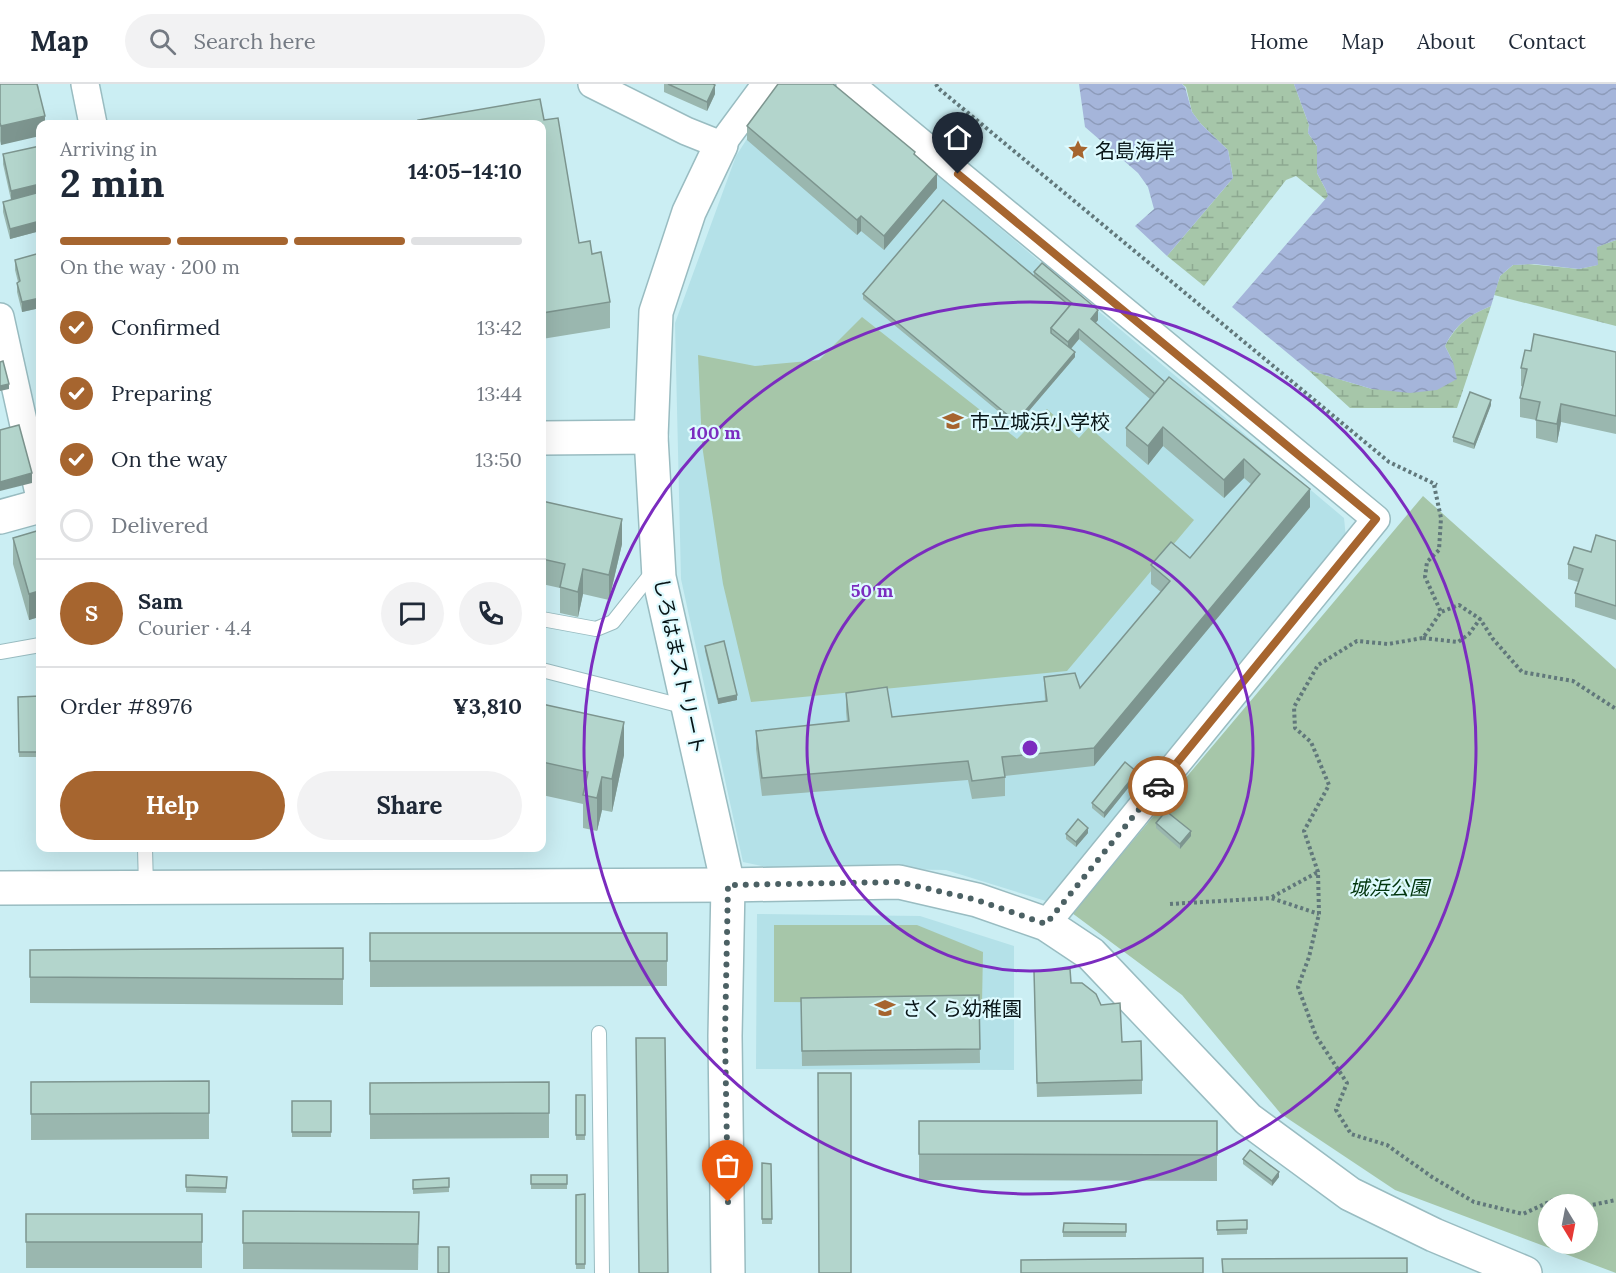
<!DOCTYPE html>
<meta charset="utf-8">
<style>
body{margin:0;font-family:Lora,"Noto Sans JP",serif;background:#f2f2f3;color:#1f2937;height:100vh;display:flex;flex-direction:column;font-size:22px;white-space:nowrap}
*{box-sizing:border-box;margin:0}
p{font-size:20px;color:#747a83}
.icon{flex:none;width:33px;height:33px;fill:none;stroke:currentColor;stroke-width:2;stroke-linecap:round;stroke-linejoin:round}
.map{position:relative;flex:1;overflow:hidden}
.panel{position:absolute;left:36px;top:36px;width:510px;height:732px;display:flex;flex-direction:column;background:#fff;border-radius:12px;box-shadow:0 6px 24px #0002}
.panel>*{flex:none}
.needle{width:39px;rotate:170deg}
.buttons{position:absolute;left:1538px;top:1110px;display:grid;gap:12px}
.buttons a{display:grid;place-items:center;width:60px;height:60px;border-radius:50%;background:#fff;box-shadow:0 6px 24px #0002;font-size:30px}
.pin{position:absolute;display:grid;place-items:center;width:51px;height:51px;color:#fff;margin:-62px -26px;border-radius:50% 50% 50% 0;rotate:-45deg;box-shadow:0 0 6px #0007}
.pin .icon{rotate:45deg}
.courier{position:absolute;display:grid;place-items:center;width:60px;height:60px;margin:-30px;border:4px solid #a6652f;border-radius:50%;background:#fff;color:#222;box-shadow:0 2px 8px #0007}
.headline em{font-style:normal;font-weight:700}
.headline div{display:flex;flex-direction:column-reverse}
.headline{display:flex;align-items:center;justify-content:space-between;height:102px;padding:0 24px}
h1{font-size:39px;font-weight:700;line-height:45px}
.bar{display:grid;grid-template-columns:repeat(4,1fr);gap:9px 6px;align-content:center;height:72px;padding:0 24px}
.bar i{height:8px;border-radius:4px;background:#e0e1e3}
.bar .on{background:#a6652f}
.bar p{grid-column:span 4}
.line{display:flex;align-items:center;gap:15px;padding:0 24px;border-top:2px solid #e0e1e3}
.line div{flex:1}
.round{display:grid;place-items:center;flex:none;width:63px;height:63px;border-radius:32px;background:#f2f2f3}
ol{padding:0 24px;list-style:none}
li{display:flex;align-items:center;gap:18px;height:66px}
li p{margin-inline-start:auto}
li .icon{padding:6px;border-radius:50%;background:#a6652f;color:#fff;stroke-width:4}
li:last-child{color:#747a83}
li i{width:33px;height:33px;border:3px solid #e0e1e3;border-radius:50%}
.primary-button{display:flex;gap:12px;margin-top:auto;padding:12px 24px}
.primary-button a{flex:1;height:69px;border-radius:36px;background:#a6652f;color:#fff;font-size:24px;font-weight:700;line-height:69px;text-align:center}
.primary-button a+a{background:#f2f2f3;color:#1f2937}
header{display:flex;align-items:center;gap:36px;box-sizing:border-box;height:84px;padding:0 30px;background:#fff;border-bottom:2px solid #e0e1e3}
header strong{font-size:28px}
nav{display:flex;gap:33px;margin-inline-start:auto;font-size:21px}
.search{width:420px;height:54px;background:#f2f2f3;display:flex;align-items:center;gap:15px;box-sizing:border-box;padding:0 21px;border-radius:33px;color:#747a83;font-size:22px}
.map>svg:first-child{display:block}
.built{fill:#b4e1e8}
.wetland{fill:url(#wetland-marsh)}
.park{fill:#a6c6a9;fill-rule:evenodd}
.water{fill:url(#water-waves)}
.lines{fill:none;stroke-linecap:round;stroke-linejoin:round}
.lane-casing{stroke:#99bcc1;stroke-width:16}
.street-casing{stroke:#99bcc1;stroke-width:30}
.secondary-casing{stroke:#99bcc1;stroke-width:36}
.path{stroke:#61787b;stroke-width:4;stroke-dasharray:3 3;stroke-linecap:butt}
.lane{stroke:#fff;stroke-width:14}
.street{stroke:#fff;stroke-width:27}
.secondary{stroke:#fff;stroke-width:33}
.wall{fill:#9ab7af}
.shaded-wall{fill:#7d958f}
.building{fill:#b3d5cc;stroke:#7d958f;stroke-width:1.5}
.done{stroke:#4c6164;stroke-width:6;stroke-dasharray:0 10.8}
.route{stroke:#a6652f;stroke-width:8}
.ring{fill:none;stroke:#7b2cbf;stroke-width:3}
.labels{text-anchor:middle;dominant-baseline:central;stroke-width:4.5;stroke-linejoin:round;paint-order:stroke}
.poi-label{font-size:20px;fill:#081517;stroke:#ddfafe;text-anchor:start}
.street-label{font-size:20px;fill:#081517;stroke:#ddfafe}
.park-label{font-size:20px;font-style:italic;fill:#00340c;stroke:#ddfafe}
.centre{fill:#7b2cbf;stroke:#ddfafe;stroke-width:3}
.ring-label{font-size:18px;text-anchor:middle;font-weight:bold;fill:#7b2cbf;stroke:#ddfafe;stroke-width:4.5;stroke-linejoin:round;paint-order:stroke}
</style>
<header>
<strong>Map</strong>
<div class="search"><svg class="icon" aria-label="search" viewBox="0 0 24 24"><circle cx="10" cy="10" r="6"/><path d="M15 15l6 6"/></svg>Search here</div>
<nav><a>Home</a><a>Map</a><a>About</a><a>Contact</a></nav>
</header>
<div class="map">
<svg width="1616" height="1189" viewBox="0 0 1616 1189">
<defs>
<pattern id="wetland-marsh" width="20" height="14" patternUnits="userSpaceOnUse" patternTransform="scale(1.5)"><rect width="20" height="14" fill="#a6c6a9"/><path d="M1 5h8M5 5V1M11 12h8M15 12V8" fill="none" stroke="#8da991"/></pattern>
<pattern id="water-waves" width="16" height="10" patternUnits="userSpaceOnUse" patternTransform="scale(1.5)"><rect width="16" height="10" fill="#a5b5da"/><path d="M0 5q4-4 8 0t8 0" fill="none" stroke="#8d9bba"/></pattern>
</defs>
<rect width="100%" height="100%" fill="#cbeef3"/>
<!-- built -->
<g class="built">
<polygon points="782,0 829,0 1344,434 1346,454 1049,818 946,786 767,783 743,778 681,495 675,239 736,72"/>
<polygon points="757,830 920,832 1014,862 1014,986 756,985"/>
</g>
<!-- wetland -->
<g class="wetland">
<polygon points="1182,0 1294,0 1309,41 1308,49 1317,62 1317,89 1326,106 1328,112 1326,116 1296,92 1286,96 1204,202 1167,172 1233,94 1228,66 1201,40 1192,28 1186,3"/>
<polygon points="1616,156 1616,242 1494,211 1500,192 1513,181 1528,180 1579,185 1597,181 1596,163"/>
<path d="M1491,222L1457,324H1350L1308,286L1372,305L1453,278L1445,262C1457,240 1468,231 1491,222Z"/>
</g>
<!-- park -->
<g class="park">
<polygon points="862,233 1017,355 1047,325 1079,354 1089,343 1194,436 1067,587 751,618 723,500 702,361 698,271 755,282 819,276"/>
<path d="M1423,412L1616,585V1189L1395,1106L1281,1030L1182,911L1072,829ZM1548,1120H1587V1160H1548Z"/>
<polygon points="774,841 917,841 983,868 982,919 774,918"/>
</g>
<!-- water -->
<g class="water">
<polygon points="1079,0 1182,0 1185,3 1192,28 1201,40 1228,66 1233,94 1167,172 1135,142 1154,125 1148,103 1138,89 1085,43"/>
<path d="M1294,0H1616V156L1597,163L1598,181L1579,185L1534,180L1513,181L1500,192L1491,222C1469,231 1456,240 1445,262L1453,278L1457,295L1437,306L1410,309L1372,305L1308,286L1232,223L1328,112L1326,106L1317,89V62L1308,49L1309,41Z"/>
</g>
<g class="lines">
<!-- lane casing -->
<g class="lane-casing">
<g id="lane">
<polyline points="542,535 596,545 613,538 655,485"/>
<polyline points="0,568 40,561"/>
<polyline points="542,586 686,623"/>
<polyline points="145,764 146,803"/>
<polyline points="599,949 602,1189"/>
</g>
</g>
<!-- street casing -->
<g class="street-casing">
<g id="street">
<polyline points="85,0 93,40"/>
<polyline points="592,0 686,47 721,61 766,0"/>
<polyline points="850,0 1376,435 1046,840"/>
<polyline points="0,233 40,414"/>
</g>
</g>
<!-- secondary casing -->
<g class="secondary-casing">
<g id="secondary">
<polyline points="721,61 689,128 656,228 651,353 659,493 728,801 725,952 728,1189"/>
<polyline points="542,354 651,353"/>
<polyline points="0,433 40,422"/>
<polyline points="0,804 728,801 899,798 977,816 1046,840 1091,870 1248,1035 1350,1110 1434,1151 1525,1189"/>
</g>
</g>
<!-- path -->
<g class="path">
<polyline points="936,0 938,4 1389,378 1437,401"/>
<polyline points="1434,401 1441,434 1439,466 1427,478 1425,493 1441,528"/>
<polyline points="1423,554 1458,558 1469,550 1480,535"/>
<polyline points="1272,813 1318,788"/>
<polyline points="1170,820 1271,814 1319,830"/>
<polyline points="1582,1120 1560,1113 1523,1130 1474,1118 1432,1093 1387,1061 1351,1050 1336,1026 1347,999 1316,952 1298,903 1309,873 1319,830 1318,788 1304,747 1329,701 1311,658 1295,644 1294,623 1318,581 1357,557 1388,560 1423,554 1441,528 1459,521 1480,535 1493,555 1522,588 1573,597 1616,625"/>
<polyline points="1587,1122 1616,1116"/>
</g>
<!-- lane -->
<use href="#lane" class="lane"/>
<!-- street -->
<use href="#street" class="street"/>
<!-- secondary -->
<use href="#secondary" class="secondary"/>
</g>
<!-- wall -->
<g class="wall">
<polygon points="0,0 38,1 45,40 1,61 0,57"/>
<polygon points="664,0 713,0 715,10 707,27 664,8"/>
<polygon points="418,36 544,36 579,159 592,170 610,218 610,244 542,255 542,40 418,40"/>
<polygon points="747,42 915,71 937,104 884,166 861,147 857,151 747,56"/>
<polygon points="40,62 40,147 10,155 3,128 3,118 11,116 3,80 3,70"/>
<polygon points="40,169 40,224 22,228 17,208 17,199 18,198 15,186 15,176"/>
<polygon points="1034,188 1098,236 1095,239 1310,423 1094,682 1005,692 1005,712 972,715 968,696 762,712 756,665 756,647 847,638 846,627 846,609 892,633 1045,617 1044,593 1080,604 1161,508 1151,500 1151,481 1190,474 1252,401 1244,394 1224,414 1163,362 1148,381 1126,362 1126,344 1150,315 1079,255 1071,265 1075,273 1016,342 863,215 863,210 1034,193"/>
<polygon points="1531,267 1616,268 1616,350 1561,338 1557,359 1536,354 1536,336 1520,333 1520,314 1523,303 1521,302 1521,284"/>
<polygon points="1491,321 1474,365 1453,358 1453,353"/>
<polygon points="542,417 622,460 609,516 583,510 578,533 560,529 560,504 542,500"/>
<polygon points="40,446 40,538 39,533 29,536 13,480 13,454"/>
<polygon points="1616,457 1616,536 1575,523 1575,509 1578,498 1568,495 1568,480 1591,468"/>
<polygon points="705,562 737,616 718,620 705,567"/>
<polygon points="40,612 40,673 19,673 18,613"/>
<polygon points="542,620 624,671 612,728 602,726 597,747 583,744 583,720 542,711"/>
<polygon points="1137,693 1104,734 1092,724 1092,719"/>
<polygon points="1156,739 1191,752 1180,765 1156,744"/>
<polygon points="1088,749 1076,763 1066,755 1066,750"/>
<polygon points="370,849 667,849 667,902 370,903"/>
<polygon points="343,864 343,921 30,919 30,866"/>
<polygon points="1071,899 1101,921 1142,996 1142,1010 1037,1013 1034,902"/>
<polygon points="979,911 980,979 802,982 801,914"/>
<polygon points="209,997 209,1055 31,1056 31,998"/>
<polygon points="549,998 549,1054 370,1055 370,999"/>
<rect x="576" y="1011" width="9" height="45"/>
<rect x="292" y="1017" width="39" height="36"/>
<polygon points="919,1037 1217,1037 1217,1097 919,1096"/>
<polygon points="1243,1075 1279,1093 1272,1102 1243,1080"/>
<polygon points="762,1079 771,1080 772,1140 762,1140"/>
<polygon points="186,1091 227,1093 226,1109 186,1108"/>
<rect x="531" y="1091" width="36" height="14"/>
<polygon points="449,1094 449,1108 413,1110 413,1096"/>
<polygon points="585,1110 585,1185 576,1185 576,1111"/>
<polygon points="243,1127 419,1128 418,1186 243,1185"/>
<rect x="26" y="1130" width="176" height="54"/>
<polygon points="1247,1136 1247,1150 1217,1151 1217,1137"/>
<polygon points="1126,1140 1126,1153 1063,1153 1063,1148"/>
</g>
<!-- shaded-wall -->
<g class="shaded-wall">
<polygon points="715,1 715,10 707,27 707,18"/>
<polygon points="45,32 45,40 40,40 40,52 1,61 1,42"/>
<polygon points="937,90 937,104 884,166 884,152"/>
<polygon points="40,100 40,109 11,116 11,107"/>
<polygon points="861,132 861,147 857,151 857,136"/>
<polygon points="40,137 40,147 10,155 10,145"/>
<polygon points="40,214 40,224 22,228 22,218"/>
<polygon points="1098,226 1098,236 1091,245 1091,235"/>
<polygon points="1079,245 1079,255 1068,268 1068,258"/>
<polygon points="1075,268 1075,273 1016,342 1016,338"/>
<polygon points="9,300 9,305 0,307 0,302"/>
<polygon points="1491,316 1491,321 1474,365 1474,360"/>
<polygon points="1561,320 1561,338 1557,359 1557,340"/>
<polygon points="1163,343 1163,362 1148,381 1148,362"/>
<polygon points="1244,375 1244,394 1224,414 1224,396"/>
<polygon points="32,389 32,399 0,407 0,398"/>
<polygon points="1310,405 1310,423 1094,682 1094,664"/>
<polygon points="622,435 622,460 609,516 609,491"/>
<polygon points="583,485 583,510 578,533 578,508"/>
<polygon points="39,507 39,533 29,536 29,510"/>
<polygon points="737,611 737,616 718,620 718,615"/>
<polygon points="624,638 624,671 612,728 612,695"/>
<polygon points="1137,688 1137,693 1104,734 1104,729"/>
<polygon points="602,693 602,726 597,747 597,714"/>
<polygon points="1088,744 1088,749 1076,763 1076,758"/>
<polygon points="1191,747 1191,752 1180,765 1180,760"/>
<polygon points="1279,1088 1279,1093 1272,1102 1272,1097"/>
</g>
<!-- building -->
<g class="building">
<polygon points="0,0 37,0 45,32 1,42 0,39"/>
<polygon points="668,0 713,0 715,1 707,18"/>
<polygon points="778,0 833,0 915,68 914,70 937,90 884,152 861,132 857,136 747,42"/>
<polygon points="540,15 544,36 558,34 579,159 590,157 592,170 601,168 610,218 542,229 542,40 419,40 418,36"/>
<polygon points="40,62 40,100 11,107 3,70"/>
<polygon points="40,108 40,137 10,145 3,118"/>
<polygon points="943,116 1070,222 1051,244 1051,249 1075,268 1016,338 863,210"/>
<polygon points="40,169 40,214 22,218 17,199 20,197 15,176"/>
<polygon points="1042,179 1098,226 1091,235 1165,298 1155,310 1079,245 1068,258 1051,244 1072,219 1034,188"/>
<polygon points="1534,250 1616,268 1616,332 1561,320 1557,340 1536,336 1540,318 1520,314 1527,285 1521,284 1525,266 1531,267"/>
<polygon points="3,277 9,300 0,302 0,278"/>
<polygon points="1169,293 1310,405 1094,664 1002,673 1005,693 972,697 968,677 762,694 756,647 849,637 846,609 887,603 892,633 1047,617 1044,593 1075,589 1080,604 1170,497 1151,481 1171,458 1190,474 1260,390 1244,375 1224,396 1163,343 1148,362 1126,344"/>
<polygon points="1470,308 1491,316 1474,360 1453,353"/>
<polygon points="19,341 32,389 0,398 0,346"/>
<polygon points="542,417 622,435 609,491 583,485 578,508 560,503 565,480 542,475"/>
<polygon points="40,446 40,512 39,507 29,510 13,454"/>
<polygon points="1596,451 1616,457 1616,522 1575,509 1583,485 1568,480 1574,463 1591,468"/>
<polygon points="724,557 737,611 718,615 705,562"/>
<polygon points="40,612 40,668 19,668 18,613"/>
<polygon points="542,620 624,638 612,695 602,693 597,714 583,711 588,688 542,678"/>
<polygon points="1125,678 1137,688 1104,729 1092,719"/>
<polygon points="1166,727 1191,747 1180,760 1156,739"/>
<polygon points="1078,735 1088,744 1076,758 1066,750"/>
<rect x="370" y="849" width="297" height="28"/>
<polygon points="343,864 343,895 30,893 30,866"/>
<polygon points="1070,885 1071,899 1082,899 1096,910 1101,921 1120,919 1122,958 1141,957 1142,996 1037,999 1034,887"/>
<polygon points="979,911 980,965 802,967 801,914"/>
<polygon points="636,954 665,954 668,1189 639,1189"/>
<polygon points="818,989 851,989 851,1189 819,1189"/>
<polygon points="209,997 209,1029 31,1030 31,998"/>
<polygon points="549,998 549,1029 370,1030 370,999"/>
<rect x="576" y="1011" width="9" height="40"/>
<rect x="292" y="1017" width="39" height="31"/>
<polygon points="919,1037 1217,1037 1217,1071 919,1070"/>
<polygon points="1250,1066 1279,1088 1272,1097 1243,1075"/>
<polygon points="762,1079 771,1080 772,1135 762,1135"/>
<polygon points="186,1091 227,1093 226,1104 186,1103"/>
<rect x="531" y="1091" width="36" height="9"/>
<polygon points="449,1094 449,1103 413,1105 413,1096"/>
<polygon points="585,1110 585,1180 576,1180 576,1111"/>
<polygon points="243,1127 419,1128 418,1160 243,1159"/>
<rect x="26" y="1130" width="176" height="28"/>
<polygon points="1247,1136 1247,1145 1217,1146 1217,1137"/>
<polygon points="1064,1139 1126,1140 1126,1148 1063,1148"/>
<rect x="438" y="1163" width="11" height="26"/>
<polygon points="1203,1174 1203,1189 1021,1189 1021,1176"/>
<polygon points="1407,1174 1407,1189 1223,1189 1222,1175"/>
</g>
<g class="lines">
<!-- done -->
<polyline class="done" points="728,1118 725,952 728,801 899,798 977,816 1046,840 1158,702"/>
<!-- route -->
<polyline class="route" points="958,90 1376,435 1158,702"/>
</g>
<!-- distance rings -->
<g class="ring">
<circle cx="1030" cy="664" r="223"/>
<circle cx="1030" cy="664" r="446"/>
</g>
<!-- icons -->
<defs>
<g id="sight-bare" transform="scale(1.62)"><path d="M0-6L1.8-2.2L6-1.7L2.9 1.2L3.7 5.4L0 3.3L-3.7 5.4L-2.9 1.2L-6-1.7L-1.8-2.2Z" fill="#a6652f" stroke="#ddfafe" stroke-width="2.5" paint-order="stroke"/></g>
<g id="school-bare" transform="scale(1.62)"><path d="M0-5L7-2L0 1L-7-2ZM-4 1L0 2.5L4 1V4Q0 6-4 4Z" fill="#a6652f" stroke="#ddfafe" stroke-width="2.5" paint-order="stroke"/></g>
</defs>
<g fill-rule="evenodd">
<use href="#sight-bare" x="1078" y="66"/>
<use href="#school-bare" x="953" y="337"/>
<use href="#school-bare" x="885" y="924"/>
</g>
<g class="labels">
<!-- poi labels -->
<g class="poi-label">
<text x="1095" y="66">名島海岸</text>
<text x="970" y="337">市立城浜小学校</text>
<text x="902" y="924">さくら幼稚園</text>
</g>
<!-- street labels -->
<g class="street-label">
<text transform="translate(680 582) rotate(78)">しろはまストリート</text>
</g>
<!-- park labels -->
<g class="park-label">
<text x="1389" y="803">城浜公園</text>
</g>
</g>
<circle cx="1030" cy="664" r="9" class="centre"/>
<g class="ring-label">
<text x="715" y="355">100 m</text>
<text x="872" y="513">50 m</text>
</g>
</svg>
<div class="buttons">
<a><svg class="needle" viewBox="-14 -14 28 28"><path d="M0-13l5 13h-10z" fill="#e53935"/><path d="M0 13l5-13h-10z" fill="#747a83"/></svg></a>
</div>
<div class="pin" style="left:728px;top:1118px;background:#ea580c"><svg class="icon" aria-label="bag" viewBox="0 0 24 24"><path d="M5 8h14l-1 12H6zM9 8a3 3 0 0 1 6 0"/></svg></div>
<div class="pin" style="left:958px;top:90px;background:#1f2937"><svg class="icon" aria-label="home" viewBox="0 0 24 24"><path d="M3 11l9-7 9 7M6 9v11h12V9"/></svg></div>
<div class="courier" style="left:1158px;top:702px"><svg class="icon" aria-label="car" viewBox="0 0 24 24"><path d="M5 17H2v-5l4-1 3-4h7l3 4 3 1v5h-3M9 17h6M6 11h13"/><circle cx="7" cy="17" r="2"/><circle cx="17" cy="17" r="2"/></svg></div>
<section class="panel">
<div class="headline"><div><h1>2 min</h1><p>Arriving in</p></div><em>14:05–14:10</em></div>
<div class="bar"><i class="on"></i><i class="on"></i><i class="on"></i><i></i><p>On the way · 200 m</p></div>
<ol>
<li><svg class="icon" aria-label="check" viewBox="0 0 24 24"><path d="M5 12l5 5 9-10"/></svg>Confirmed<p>13:42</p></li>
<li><svg class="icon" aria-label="check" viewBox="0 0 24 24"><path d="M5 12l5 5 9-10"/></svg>Preparing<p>13:44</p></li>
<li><svg class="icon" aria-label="check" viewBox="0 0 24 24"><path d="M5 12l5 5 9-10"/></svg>On the way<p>13:50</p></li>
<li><i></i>Delivered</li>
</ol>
<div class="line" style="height:108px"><b class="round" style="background:#a6652f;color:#fff">S</b><div><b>Sam</b><p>Courier · 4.4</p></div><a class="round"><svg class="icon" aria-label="chat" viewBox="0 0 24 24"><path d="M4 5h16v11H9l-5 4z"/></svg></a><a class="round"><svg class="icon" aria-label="phone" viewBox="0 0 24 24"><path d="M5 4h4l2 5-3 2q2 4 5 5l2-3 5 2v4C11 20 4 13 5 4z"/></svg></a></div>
<div class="line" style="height:78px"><div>Order #8976</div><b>¥3,810</b></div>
<div class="primary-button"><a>Help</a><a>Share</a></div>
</section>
</div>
